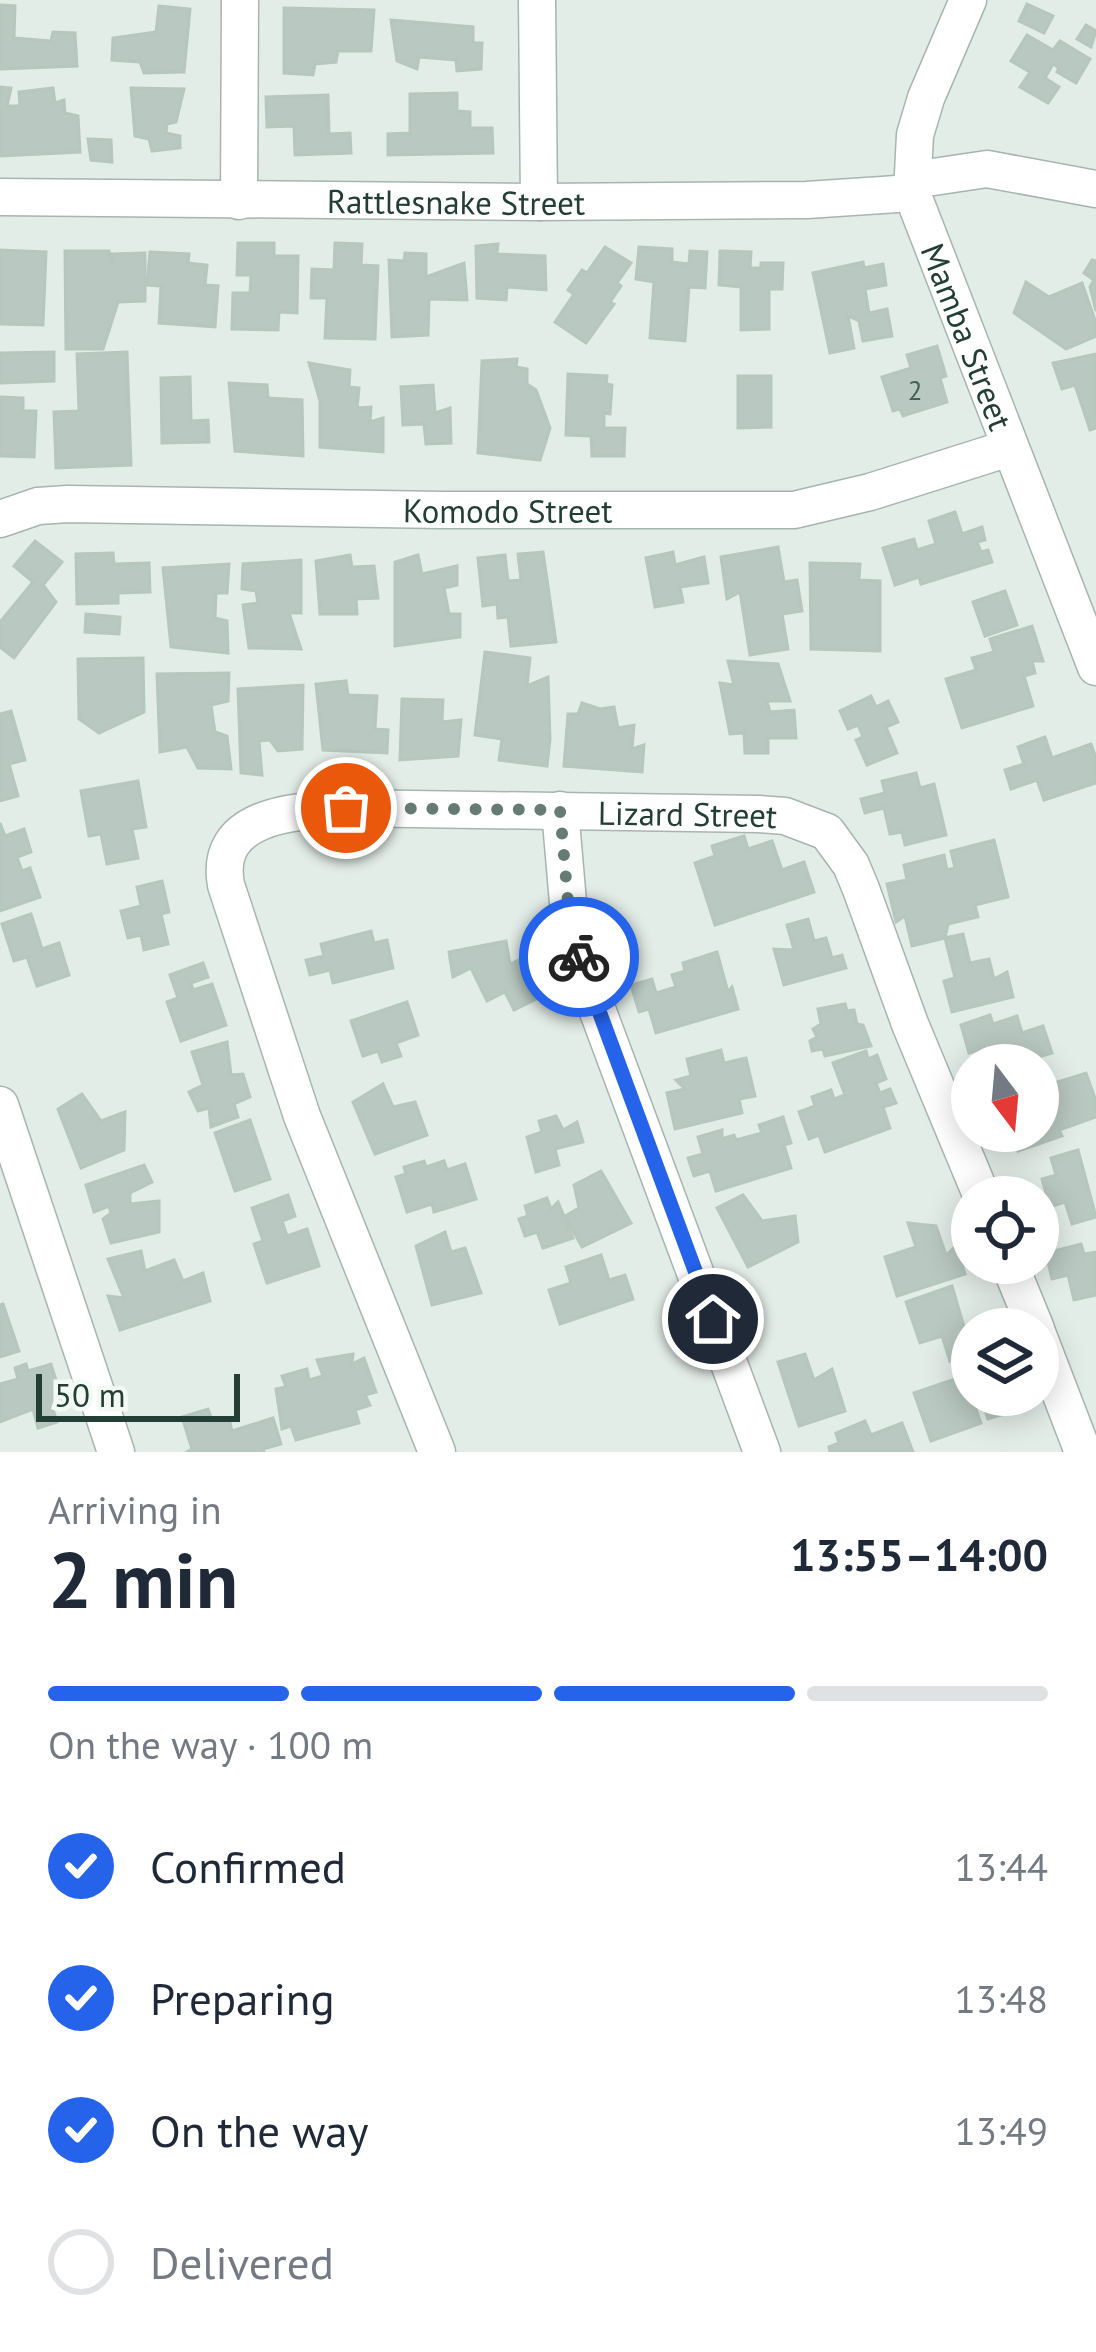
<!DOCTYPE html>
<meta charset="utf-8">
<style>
body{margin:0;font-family:"PT Sans",sans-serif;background:#f6f6f7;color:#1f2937;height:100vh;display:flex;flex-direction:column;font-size:45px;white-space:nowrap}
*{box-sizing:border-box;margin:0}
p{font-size:39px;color:#747a83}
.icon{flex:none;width:66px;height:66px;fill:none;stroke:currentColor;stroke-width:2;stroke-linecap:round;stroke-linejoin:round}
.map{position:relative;height:1452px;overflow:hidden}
.drawer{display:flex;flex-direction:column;background:#fff;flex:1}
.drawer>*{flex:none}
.needle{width:78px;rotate:164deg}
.controls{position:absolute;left:951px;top:1044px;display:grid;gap:24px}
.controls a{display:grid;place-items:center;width:108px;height:108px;border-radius:50%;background:#fff;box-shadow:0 6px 30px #0003;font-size:60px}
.scale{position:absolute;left:36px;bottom:30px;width:204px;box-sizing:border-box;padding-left:12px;border:6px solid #233e35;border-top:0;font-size:33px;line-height:42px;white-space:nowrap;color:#233e35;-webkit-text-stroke:9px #f4f9f6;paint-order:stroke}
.pin{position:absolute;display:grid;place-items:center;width:102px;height:102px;color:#fff;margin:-51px;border:6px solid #fff;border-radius:50%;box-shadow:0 3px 12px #0007}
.courier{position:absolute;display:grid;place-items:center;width:120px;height:120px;margin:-60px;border:9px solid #2563eb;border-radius:50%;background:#fff;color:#222;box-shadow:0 3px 15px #0007}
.summary em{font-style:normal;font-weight:600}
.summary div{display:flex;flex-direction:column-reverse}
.summary{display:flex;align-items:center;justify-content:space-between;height:204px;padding:0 48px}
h1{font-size:78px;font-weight:600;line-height:90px}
.bar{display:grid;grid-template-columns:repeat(4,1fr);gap:18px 12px;align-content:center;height:144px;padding:0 48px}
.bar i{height:15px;border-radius:9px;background:#e0e1e3}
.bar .current{background:#2563eb}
.bar p{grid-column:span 4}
ol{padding:0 48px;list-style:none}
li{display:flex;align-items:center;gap:36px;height:132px}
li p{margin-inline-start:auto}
li .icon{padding:12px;border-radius:50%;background:#2563eb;color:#fff;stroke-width:4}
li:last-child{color:#747a83}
li i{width:66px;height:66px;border:6px solid #e0e1e3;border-radius:50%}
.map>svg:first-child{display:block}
.building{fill:#b9c8c1;stroke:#b6c7be;stroke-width:3}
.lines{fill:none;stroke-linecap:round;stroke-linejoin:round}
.minor-casing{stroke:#a6b5af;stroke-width:39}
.minor{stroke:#fff;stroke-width:36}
.done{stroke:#667b74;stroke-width:12;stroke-dasharray:0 21.6}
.route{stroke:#2563eb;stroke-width:15}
.labels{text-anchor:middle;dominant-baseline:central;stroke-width:12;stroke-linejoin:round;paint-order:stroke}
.number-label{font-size:27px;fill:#486058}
.street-label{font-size:33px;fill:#233e35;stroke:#f4f9f6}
</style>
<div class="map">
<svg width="1096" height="1452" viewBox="0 0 1096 1452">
<rect width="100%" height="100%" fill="#e3ede8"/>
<!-- building -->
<g class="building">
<polygon points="1027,4 1053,16 1044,33 1019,21"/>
<polygon points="0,5 15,6 14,38 51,41 53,32 75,33 77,66 0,69"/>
<polygon points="159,6 190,9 184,72 144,73 140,62 112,60 113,38 156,32"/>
<polygon points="284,8 374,10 371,51 338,51 336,62 315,64 313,75 284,73"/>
<polygon points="391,20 473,27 473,43 482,43 481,69 457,71 456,60 419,57 417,69 397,61"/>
<polygon points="1086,25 1096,31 1091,47 1077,39"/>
<polygon points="1027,35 1053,50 1060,41 1090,59 1076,83 1057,72 1059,68 1053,64 1045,78 1059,87 1048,103 1020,87 1030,72 1011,61"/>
<polygon points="0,87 11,88 7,106 20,106 19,92 53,88 55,103 64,100 65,113 78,116 80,152 0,156"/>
<polygon points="131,88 184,89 176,122 167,124 166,133 180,136 180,148 152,151 149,139 135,136"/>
<polygon points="457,93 457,111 470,112 470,128 492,128 493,153 388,155 388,134 410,133 410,94"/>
<polygon points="328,95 329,134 350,133 351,153 295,155 294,126 267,127 266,97"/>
<polygon points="88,139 111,140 112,162 91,160"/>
<polygon points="238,243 274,243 274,256 298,256 297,313 279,312 278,330 232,329 233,293 250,293 251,275 237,275"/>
<polygon points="335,243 362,244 361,265 378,266 375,339 325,338 327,298 311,298 312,269 334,270"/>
<polygon points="498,244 497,254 545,256 546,290 507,287 506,300 477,298 476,246"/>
<polygon points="605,247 631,263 617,283 621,286 610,302 614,304 586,343 555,322 574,294 568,290 582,270 587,273"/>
<polygon points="639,247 672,249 672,262 689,264 690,251 707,252 705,288 689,287 685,341 650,338 654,282 636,279"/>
<polygon points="0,250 46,252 43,325 0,324"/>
<polygon points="65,251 109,251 112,265 111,254 145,253 145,301 118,302 103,349 66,349"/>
<polygon points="720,251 751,252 750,268 761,268 761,263 783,263 782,289 769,289 769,329 741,330 741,287 719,285"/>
<polygon points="150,252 189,254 188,263 207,265 205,285 218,286 215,327 159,323 161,286 147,285"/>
<polygon points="405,253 426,254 426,277 464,263 467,300 429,299 428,335 392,337 389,260 404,261"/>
<polygon points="1092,260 1096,261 1096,311 1090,287 1094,280 1084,273"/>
<polygon points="863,262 864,268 883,264 886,285 865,289 869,313 887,309 892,336 863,341 859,321 848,316 854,348 830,353 813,273"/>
<polygon points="1026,282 1049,297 1082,283 1096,323 1096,336 1066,349 1014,313"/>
<polygon points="937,346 946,376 940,378 947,402 903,416 900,409 893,411 882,377 911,368 907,355"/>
<polygon points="54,352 54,381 0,383 0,353"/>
<polygon points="127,352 131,465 56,468 54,412 79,411 77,354"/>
<polygon points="1096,354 1096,428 1090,430 1075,385 1062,389 1053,363"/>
<polygon points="517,359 516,367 527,369 527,384 536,390 550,428 540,460 478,453 482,361"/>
<polygon points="309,363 350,370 349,387 359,388 357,408 371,407 370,422 383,418 383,452 320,447 320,401"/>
<polygon points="568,374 607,376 606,384 612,385 610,414 604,413 604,428 625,428 624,456 592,456 591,436 566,435"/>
<polygon points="738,376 771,376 771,427 738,428"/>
<polygon points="190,377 191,421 208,420 209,442 162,443 161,378"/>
<polygon points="229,383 267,385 268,398 302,400 303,456 235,451"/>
<polygon points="433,385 435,413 450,408 451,443 426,444 424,424 403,425 401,387"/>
<polygon points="0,397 23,398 23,411 36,411 34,457 0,456"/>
<polygon points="955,512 962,534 982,527 985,540 977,542 981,552 988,550 992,562 921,584 919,577 895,585 883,548 914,539 917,550 936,544 929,521"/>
<polygon points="35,541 62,562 43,585 56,602 14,658 1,648 0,622 33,582 14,566"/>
<polygon points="778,547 784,582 797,580 802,611 782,614 788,649 750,655 740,592 727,599 721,557"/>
<polygon points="543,552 556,642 511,646 508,617 498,618 497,604 483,606 478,558 505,555 508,581 521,580 518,554"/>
<polygon points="673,552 675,565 704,557 708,583 680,587 683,602 655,607 646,558"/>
<polygon points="113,553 114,564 149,563 150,592 118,593 118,603 77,604 76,554"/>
<polygon points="350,555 352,567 374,566 378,598 356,599 357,614 320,614 316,561"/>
<polygon points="418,555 422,574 457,566 457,585 444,588 449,614 460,614 460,637 395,646 395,562"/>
<polygon points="301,560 301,613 289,613 301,649 249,648 243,605 258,603 256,591 242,589 243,564"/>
<polygon points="810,563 860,564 859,580 880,581 880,651 811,649"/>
<polygon points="229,564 227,593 216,593 215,618 227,621 228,653 171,647 163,568"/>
<polygon points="1005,591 1017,625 985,636 973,602"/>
<polygon points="86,614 120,617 119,634 85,632"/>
<polygon points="1032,626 1043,661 1032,661 1035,673 1024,676 1033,706 962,728 946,679 976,670 972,658 994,652 990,639"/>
<polygon points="485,652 530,658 527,686 548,677 550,739 547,766 499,760 502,739 475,735"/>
<polygon points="143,658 144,712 99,733 79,719 78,659"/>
<polygon points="728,661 778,664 790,701 767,701 770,712 794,710 796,738 768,738 768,753 745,753 744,733 730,734 720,683 734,685"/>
<polygon points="229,673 228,701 211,705 215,732 227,736 231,769 198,768 187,747 160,752 157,674"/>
<polygon points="346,681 348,695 377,696 375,729 388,730 387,753 323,750 316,684"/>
<polygon points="303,685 302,749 278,751 270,740 259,741 262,775 241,773 238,689"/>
<polygon points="871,696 876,707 888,701 898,722 886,727 897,753 867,765 856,740 863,737 858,725 848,729 840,711"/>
<polygon points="402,699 443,700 442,722 461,720 458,756 400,760"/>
<polygon points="582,703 600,709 614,707 618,728 634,725 632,749 644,745 642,772 564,766 568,714 578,714"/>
<polygon points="11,711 25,760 9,764 18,796 0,801 0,714"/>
<polygon points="1045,737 1052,758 1091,744 1096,758 1096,783 1044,800 1037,780 1011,789 1005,770 1024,764 1018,747"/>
<polygon points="916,773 920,788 934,784 946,835 905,845 902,832 890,834 884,808 865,813 861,799 885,793 882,781"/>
<polygon points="138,781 146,827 132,829 138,858 107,864 101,834 89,836 81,791"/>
<polygon points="0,823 5,836 24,829 31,852 17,857 22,871 30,868 40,897 0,911"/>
<polygon points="744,836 748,849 772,841 782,870 804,862 814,892 715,925 695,863 715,856 712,846"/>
<polygon points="994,840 1008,897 975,905 978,917 948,924 945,938 912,946 905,916 896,922 887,884 907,880 904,865 944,855 947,870 955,868 951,851"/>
<polygon points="162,881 169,912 161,914 168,944 144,950 141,935 128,938 121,911 141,906 137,887"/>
<polygon points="31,914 42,949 59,943 69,975 37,986 27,957 14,961 2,924"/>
<polygon points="808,919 814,941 826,938 832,958 842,955 846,968 784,985 774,949 794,950 787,925"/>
<polygon points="371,931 374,943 387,940 393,968 333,983 330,970 310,975 306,960 324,956 321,944"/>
<polygon points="963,934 970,963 989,959 994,979 1007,972 1013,997 952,1012 944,981 955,978 945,938"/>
<polygon points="506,941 510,964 525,957 544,995 514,1010 505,992 487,1001 471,968 453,977 449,952"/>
<polygon points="717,952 728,992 732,987 738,1009 656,1033 649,1009 639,1012 631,985 652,979 656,993 676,987 672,975 685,971 683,963"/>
<polygon points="203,963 208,977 191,983 193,990 212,984 226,1025 181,1041 167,1002 178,998 170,975"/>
<polygon points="407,1002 418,1035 396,1043 401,1056 382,1062 378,1051 363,1056 351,1021"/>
<polygon points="845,1004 847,1011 854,1010 857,1024 863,1025 871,1046 825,1056 823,1049 812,1051 810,1041 817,1037 813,1029 821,1024 818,1009"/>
<polygon points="990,1015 993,1024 1017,1016 1022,1033 1043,1026 1052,1053 1012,1065 990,1065 984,1048 969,1053 961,1025"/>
<polygon points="227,1042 231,1075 243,1074 250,1097 234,1104 238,1117 211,1127 209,1108 198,1111 189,1092 203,1085 192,1052"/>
<polygon points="721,1050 724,1063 746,1058 755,1096 739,1099 742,1113 675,1129 667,1093 685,1089 676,1080 691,1076 687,1059"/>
<polygon points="866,1051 868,1059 877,1055 886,1079 876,1083 880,1093 890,1089 896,1103 883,1107 890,1128 825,1152 819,1135 809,1139 799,1112 815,1106 812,1097 831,1090 834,1099 845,1095 833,1063"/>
<polygon points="1086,1073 1096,1101 1096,1117 1059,1130 1062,1136 1018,1151 1011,1131 1038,1131 1038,1088"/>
<polygon points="383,1084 393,1107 415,1102 427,1135 375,1154 353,1102"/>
<polygon points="82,1094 101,1121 125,1112 124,1150 81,1168 58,1109"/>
<polygon points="556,1116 563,1130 577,1122 583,1142 555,1149 559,1165 536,1172 527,1137 542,1132 539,1121"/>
<polygon points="783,1117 791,1143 784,1145 791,1168 716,1191 710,1171 694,1176 688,1158 703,1154 698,1137 722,1130 722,1139 734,1135 736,1140 762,1133 759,1125"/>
<polygon points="250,1120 270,1179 235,1191 215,1133"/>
<polygon points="1078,1150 1096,1217 1072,1224 1065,1202 1050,1207 1042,1179 1056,1175 1051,1158"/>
<polygon points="424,1161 426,1167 444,1161 447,1170 465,1164 476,1199 434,1212 432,1204 407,1212 396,1177 406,1174 404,1167"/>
<polygon points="144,1165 152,1182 130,1193 130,1204 159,1201 159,1232 111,1243 103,1219 111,1213 109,1206 94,1212 86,1185"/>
<polygon points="601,1171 631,1223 582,1247 565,1216 579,1208 574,1185"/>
<polygon points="288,1195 295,1216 282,1221 287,1236 307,1229 319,1266 267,1283 254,1244 263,1241 252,1208"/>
<polygon points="743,1195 762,1221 795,1216 798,1242 748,1267 717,1208"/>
<polygon points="547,1198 551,1209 558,1202 573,1238 543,1248 537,1232 525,1236 519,1219 528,1216 525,1206"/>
<polygon points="908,1223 936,1226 946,1255 956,1246 965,1274 897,1296 885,1257 916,1247"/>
<polygon points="445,1232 451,1252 465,1248 481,1293 432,1305 416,1246"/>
<polygon points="1081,1244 1084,1254 1096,1252 1096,1295 1074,1300 1068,1275 1052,1279 1046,1253"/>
<polygon points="141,1251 145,1271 174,1260 183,1281 203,1273 210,1301 120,1330 108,1296 124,1298 108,1259"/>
<polygon points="601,1255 609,1280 625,1275 633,1299 560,1324 549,1290 571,1283 566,1267"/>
<polygon points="952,1286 972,1354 950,1361 942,1336 920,1343 906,1302"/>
<polygon points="3,1304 19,1351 0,1357 0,1305"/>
<polygon points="353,1354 352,1364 364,1358 376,1392 365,1395 370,1405 355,1410 359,1423 296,1440 291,1426 282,1429 276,1389 286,1387 282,1376 307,1369 309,1380 323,1376 317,1360"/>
<polygon points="805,1354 814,1380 832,1369 845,1411 799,1426 778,1362"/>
<polygon points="26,1364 28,1371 51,1364 62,1400 51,1403 57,1422 38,1428 33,1409 0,1422 0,1384 18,1379 15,1368"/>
<polygon points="964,1376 981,1423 931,1441 914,1393"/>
<polygon points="980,1395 1014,1395 1018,1410 988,1419"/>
<polygon points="208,1409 213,1423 229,1418 232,1431 273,1418 281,1444 263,1449 264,1452 187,1452 192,1449 182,1417"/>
<polygon points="865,1421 871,1435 902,1423 913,1452 830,1452 829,1447 839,1443 836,1433"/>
</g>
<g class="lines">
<!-- minor casing -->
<g class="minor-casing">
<g id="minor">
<polyline points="537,0 539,202"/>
<path id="s1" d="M968,0L926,98L915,135L912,193L1096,667"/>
<polyline points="913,180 987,169 1096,189"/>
<path id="s2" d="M0,197L539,202L807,200L912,193"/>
<polyline points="239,201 240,0"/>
<path id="s3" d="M0,519L38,506L68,504L442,510H794L870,492L1009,448"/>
<polyline points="560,810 569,914 581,966 762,1452"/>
<polyline points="0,1105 116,1452"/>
<polyline points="1009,1263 1036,1329"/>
<polyline points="1038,1335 1083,1452"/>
<path id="s4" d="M437,1452L302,1116L226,885C213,814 296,811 346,808L759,814L785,816L827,832L851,865L861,889L910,1024L982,1197"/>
</g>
</g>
<!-- minor -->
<use href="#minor" class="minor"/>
</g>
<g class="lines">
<!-- done -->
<polyline class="done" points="346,808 560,810 569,914 579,957"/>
<!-- route -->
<polyline class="route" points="579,957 713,1319"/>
</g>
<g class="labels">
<!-- number labels -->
<g class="number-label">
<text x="915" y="390">2</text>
</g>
<!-- street labels -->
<g class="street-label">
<text stroke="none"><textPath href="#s2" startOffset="456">Rattlesnake Street</textPath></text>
<text stroke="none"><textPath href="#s1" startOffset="357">Mamba Street</textPath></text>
<text stroke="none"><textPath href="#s3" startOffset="510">Komodo Street</textPath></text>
<text stroke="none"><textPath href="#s4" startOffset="1113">Lizard Street</textPath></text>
</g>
</g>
</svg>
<div class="controls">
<a><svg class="needle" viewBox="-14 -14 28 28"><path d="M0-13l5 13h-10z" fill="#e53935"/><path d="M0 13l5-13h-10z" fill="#747a83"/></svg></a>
<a><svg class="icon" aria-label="locate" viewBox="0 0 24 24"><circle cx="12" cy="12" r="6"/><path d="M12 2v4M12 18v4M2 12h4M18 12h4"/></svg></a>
<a><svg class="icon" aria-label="layers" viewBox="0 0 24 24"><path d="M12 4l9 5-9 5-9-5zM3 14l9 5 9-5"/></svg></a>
</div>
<div class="scale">50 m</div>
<div class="pin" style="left:346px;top:808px;background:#ea580c"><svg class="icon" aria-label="bag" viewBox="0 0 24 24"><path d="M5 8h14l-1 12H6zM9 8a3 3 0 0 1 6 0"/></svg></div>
<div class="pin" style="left:713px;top:1319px;background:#1f2937"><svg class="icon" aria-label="home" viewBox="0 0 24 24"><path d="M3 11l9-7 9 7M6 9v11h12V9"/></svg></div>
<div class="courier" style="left:579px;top:957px"><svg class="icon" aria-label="bike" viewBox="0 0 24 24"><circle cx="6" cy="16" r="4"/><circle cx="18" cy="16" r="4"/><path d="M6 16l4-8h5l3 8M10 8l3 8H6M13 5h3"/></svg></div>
</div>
<section class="drawer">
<div class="summary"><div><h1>2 min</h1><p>Arriving in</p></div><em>13:55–14:00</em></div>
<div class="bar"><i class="current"></i><i class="current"></i><i class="current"></i><i></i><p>On the way · 100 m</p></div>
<ol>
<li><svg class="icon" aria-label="check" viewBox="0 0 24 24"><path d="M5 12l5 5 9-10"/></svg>Confirmed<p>13:44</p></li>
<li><svg class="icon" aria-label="check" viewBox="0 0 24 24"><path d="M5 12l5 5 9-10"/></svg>Preparing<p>13:48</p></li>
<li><svg class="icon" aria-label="check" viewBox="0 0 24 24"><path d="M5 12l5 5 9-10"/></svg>On the way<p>13:49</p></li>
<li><i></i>Delivered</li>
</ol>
</section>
